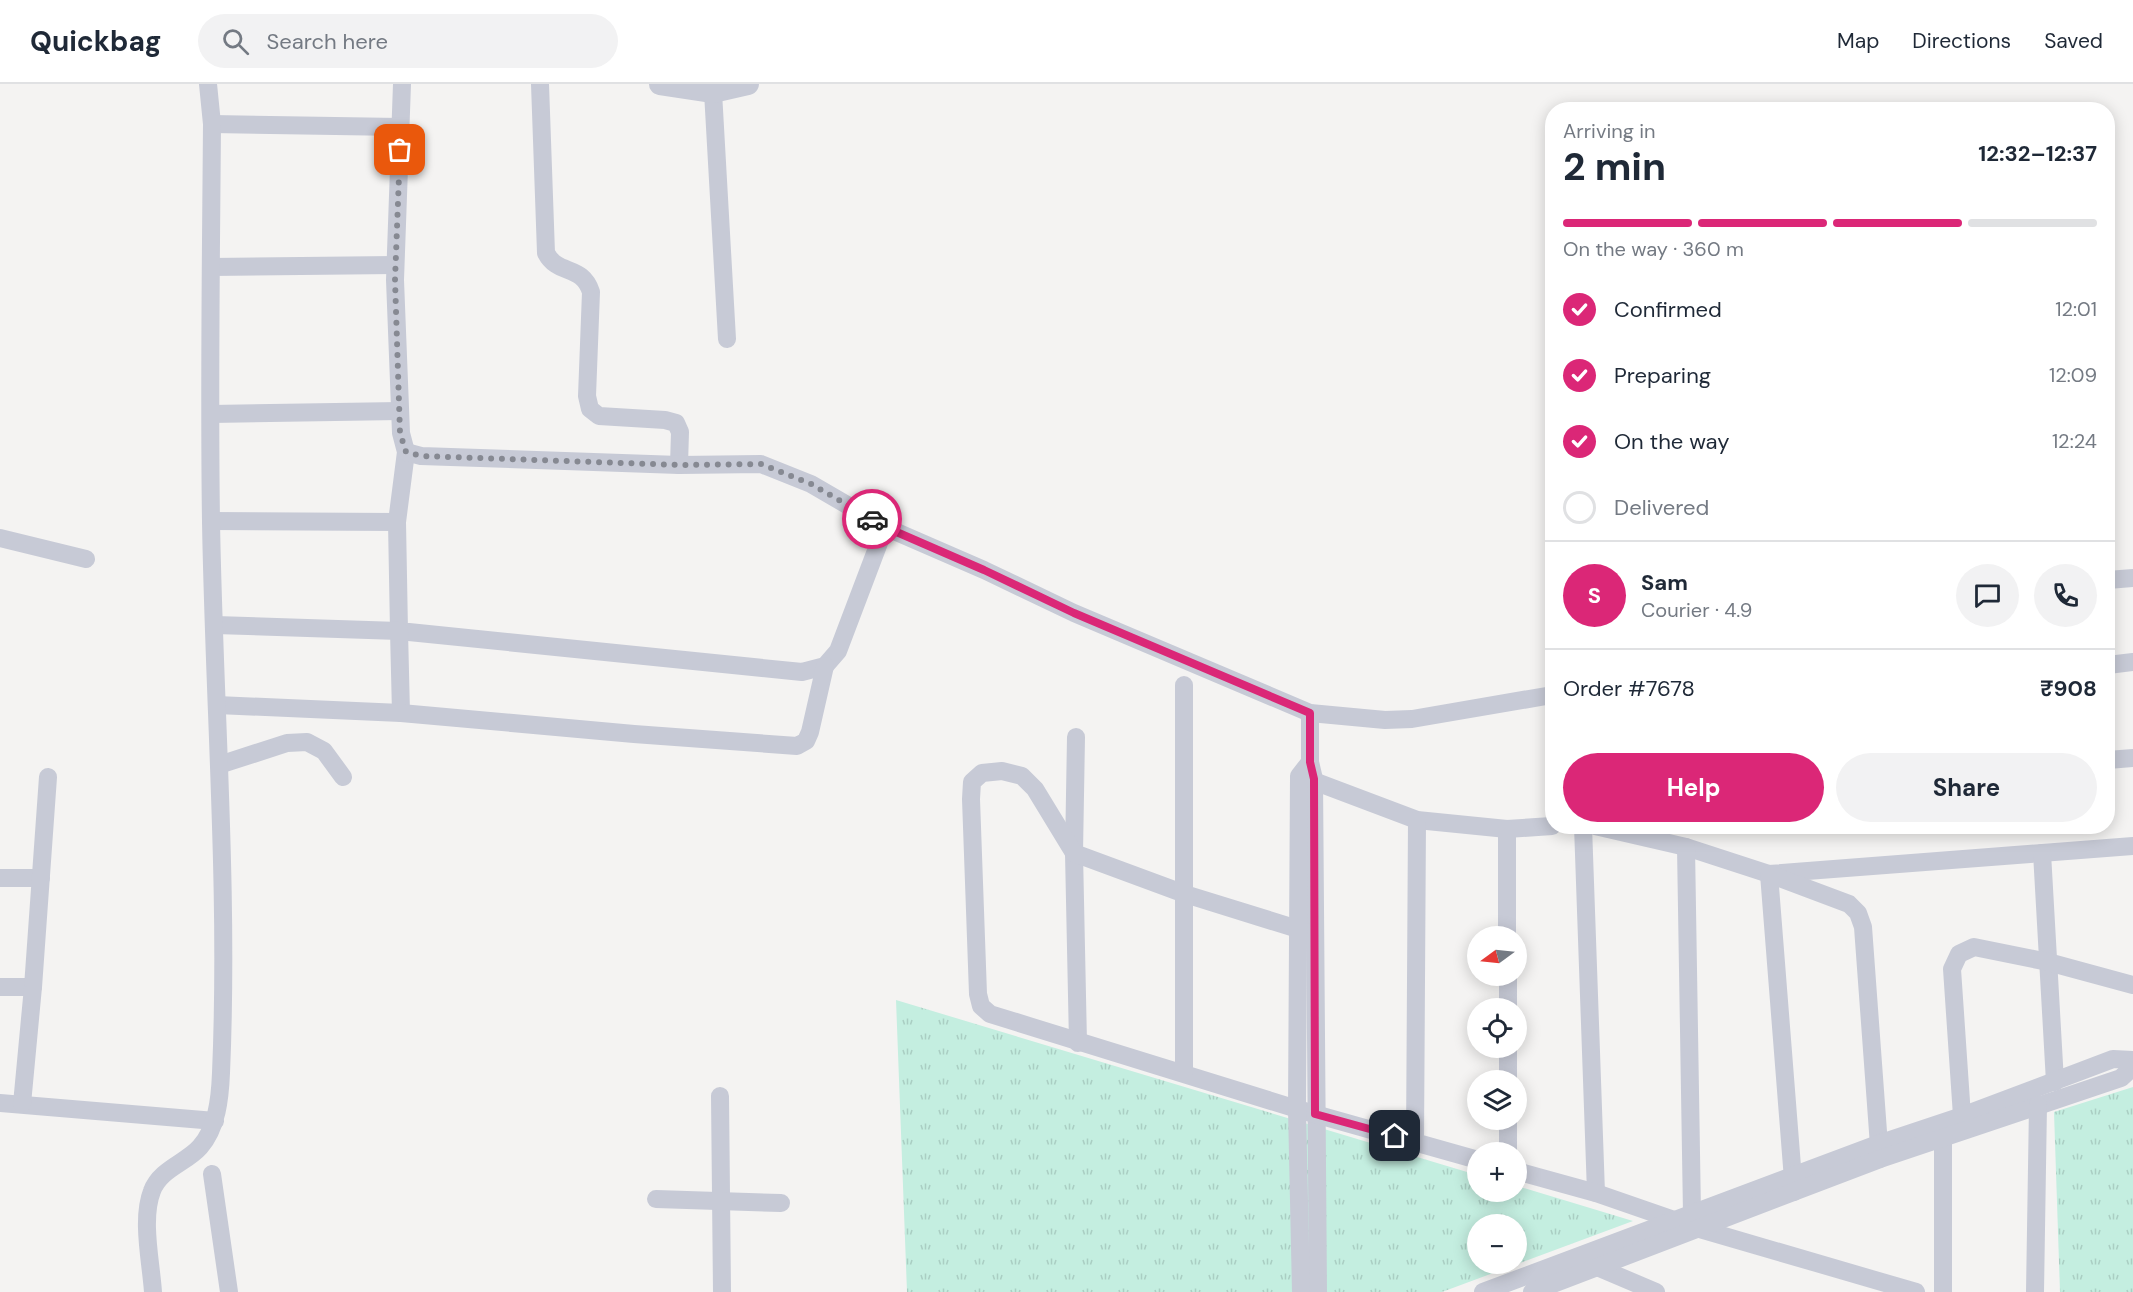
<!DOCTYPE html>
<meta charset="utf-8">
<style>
body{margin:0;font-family:"DM Sans",sans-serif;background:#f2f2f3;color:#1f2937;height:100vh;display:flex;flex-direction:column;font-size:22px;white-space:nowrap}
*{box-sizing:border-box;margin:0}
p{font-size:20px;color:#747a83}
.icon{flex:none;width:33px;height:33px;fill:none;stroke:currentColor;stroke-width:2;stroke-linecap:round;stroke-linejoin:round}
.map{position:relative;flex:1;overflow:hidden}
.drawer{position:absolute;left:1545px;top:18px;width:570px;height:732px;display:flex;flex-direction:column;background:#fff;border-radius:24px;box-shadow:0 3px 15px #0003}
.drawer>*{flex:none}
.needle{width:39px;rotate:255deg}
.tools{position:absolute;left:1467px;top:842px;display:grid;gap:12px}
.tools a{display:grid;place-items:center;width:60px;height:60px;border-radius:50%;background:#fff;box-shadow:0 3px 15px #0003;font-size:30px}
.pin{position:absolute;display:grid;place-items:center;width:51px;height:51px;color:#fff;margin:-26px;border-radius:12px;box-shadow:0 3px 9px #0006}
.courier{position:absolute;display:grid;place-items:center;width:60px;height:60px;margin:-30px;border:4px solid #db2777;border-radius:50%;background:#fff;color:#222;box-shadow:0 2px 8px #0007}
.summary em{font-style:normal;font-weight:700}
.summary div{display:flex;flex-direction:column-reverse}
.summary{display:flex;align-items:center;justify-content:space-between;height:102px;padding:0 18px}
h1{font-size:39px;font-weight:700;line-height:45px}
.bar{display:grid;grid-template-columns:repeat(4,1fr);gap:9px 6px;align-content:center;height:72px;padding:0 18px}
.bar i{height:8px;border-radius:4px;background:#e0e1e3}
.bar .on{background:#db2777}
.bar p{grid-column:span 4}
.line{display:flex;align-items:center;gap:15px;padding:0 18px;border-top:2px solid #e0e1e3}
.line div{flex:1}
.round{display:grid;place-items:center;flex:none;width:63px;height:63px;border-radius:32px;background:#f2f2f3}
ol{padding:0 18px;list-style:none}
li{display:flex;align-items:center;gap:18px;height:66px}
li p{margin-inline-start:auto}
li .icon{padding:6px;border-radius:50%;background:#db2777;color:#fff;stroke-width:4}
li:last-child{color:#747a83}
li i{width:33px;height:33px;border:3px solid #e0e1e3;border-radius:50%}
.action{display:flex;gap:12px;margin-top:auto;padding:12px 18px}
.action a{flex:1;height:69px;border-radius:36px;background:#db2777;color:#fff;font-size:24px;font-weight:700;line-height:69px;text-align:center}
.action a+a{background:#f2f2f3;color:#1f2937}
header{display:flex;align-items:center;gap:36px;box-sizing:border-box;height:84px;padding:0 30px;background:#fff;border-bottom:2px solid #e0e1e3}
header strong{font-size:28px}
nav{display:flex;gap:33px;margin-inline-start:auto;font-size:21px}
.search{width:420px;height:54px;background:#f2f2f3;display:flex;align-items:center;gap:15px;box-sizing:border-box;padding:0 21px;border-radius:33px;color:#747a83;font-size:22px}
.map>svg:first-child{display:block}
.grass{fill:url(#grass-tufts);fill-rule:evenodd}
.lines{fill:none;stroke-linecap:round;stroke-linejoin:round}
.minor{stroke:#c7cad6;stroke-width:18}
.tertiary{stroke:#c7cad6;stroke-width:22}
.done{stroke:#868992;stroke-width:6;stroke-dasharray:0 10.8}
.route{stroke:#db2777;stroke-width:8}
</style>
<header>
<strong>Quickbag</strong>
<div class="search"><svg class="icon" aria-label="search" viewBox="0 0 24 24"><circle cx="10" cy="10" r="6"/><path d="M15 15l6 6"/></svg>Search here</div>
<nav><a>Map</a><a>Directions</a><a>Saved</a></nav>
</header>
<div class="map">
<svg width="2133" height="1208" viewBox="0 0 2133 1208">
<defs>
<pattern id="grass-tufts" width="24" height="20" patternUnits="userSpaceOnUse" patternTransform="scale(1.5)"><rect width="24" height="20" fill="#c4eee0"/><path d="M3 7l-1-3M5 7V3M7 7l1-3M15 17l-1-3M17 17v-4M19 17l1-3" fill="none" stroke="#aacec3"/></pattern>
</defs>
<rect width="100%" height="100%" fill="#f4f3f2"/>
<!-- grass -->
<g class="grass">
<path d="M896,916L1477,1091L1478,1107H1516L1517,1102L1633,1137L1442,1208H907ZM1478,1140H1516V1179H1478Z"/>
<polygon points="2133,1003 2133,1208 2060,1208 2054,1028"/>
</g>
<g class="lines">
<!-- minor -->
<g class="minor">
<polyline points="402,0 395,196 401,349 406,368 397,438 399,547 802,588 825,582 838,567 885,443"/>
<path d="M540,0L546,169C558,192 582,180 591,208L587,312L590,325L599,332L665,336L676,339L680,348L679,381"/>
<polyline points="713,8 727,255"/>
<polyline points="212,40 400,43"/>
<polyline points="211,183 395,181"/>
<polyline points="211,330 400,327"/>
<polyline points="406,368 421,372 679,381 761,380 811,400 885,443 984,486 1074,529 1310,629 1385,636 1412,635 1552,611"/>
<polyline points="211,437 397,438"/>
<polyline points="0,454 86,475"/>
<polyline points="2108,496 2133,494"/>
<polyline points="215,541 399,547 401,629"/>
<polyline points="2108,581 2133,578"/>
<polyline points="217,621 401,629 634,650 797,662 806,657 810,648 825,582"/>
<polyline points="1310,629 1310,678 1314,695 1318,1208"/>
<polyline points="1076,653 1074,769 1078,959"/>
<polyline points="2108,676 2133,674"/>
<polyline points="219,681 287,659 307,658 324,667 343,693"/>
<polyline points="1303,693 1417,736 1507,745 1552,742"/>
<polyline points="1583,742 1596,1109"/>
<polyline points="1595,742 1686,763 1769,790 2133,762"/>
<polyline points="1507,745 1507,852"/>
<polyline points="1686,763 1692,1130"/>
<polyline points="2042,769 2055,998"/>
<polyline points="0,794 41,794"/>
<polyline points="1314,850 1185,810 1074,769 1035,705 1022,692 1002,687 982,689 972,698 971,715 978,910 981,922 990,930 1297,1025 1478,1076"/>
<polyline points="1508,891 1508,924"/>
<polyline points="0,903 33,903"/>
<polyline points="1508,963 1508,996"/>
<polyline points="1184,989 1184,601"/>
<polyline points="720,1012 722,1208"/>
<polyline points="0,1019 215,1037"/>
<polyline points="22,1020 33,903 48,693"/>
<polyline points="1962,1032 1952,885 1959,870 1974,863 2048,878 2133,901"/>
<polyline points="1508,1035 1508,1068"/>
<polyline points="1943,1055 1943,1208"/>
<polyline points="1415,1058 1417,736"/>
<polyline points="1516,1087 1596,1109 1700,1145 1916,1208"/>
<polyline points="212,1090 229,1208"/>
<polyline points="1794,1108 1769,790 1849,820 1858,829 1863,843 1880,1075"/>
<polyline points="656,1115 781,1119"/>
<polyline points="1597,1183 1656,1208"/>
<path d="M153,1208C151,1178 141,1135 152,1107C160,1085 186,1079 200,1063C217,1044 220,1014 221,989C229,805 214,621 211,437C209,304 211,172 212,40L208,0"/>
<polyline points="1301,1208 1297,1025 1299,692 1310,678"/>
<polyline points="1483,1208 1878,1060 1962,1032 2113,975 2133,976"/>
<polyline points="1532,1208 1880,1075 2121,994 2133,983"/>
<polyline points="2035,1208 2038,1021"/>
</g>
<!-- tertiary -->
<polyline class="tertiary" points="660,0 713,8 748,0"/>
</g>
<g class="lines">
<!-- done -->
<polyline class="done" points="400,66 395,196 400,349 406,368 421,372 679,381 761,380 811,400 872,435"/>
<!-- route -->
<polyline class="route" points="872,435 885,443 984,486 1074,529 1310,629 1310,678 1314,695 1315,1030 1395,1052"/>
</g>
</svg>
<div class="tools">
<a><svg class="needle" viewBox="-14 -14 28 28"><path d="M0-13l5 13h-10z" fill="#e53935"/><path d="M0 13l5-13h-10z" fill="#747a83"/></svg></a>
<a><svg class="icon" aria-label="locate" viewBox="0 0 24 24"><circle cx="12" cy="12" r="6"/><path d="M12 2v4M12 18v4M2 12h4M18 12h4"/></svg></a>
<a><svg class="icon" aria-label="layers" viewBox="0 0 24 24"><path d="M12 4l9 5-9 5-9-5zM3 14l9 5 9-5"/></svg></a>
<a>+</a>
<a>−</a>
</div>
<div class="pin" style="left:400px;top:66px;background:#ea580c"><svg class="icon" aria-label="bag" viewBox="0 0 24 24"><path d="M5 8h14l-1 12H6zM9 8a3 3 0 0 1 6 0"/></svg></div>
<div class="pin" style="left:1395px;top:1052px;background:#1f2937"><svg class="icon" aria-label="home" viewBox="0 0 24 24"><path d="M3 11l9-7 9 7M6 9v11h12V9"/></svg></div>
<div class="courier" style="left:872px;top:435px"><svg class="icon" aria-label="car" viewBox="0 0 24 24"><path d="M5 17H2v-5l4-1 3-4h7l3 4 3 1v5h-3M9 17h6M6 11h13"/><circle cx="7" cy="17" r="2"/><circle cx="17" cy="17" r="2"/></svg></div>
<section class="drawer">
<div class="summary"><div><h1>2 min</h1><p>Arriving in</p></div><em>12:32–12:37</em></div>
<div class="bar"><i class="on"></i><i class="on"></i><i class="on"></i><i></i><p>On the way · 360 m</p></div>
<ol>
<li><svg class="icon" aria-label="check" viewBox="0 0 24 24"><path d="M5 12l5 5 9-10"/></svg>Confirmed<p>12:01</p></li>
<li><svg class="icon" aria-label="check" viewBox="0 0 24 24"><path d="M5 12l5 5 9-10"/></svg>Preparing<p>12:09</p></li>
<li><svg class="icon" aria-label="check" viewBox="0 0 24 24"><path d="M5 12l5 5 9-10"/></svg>On the way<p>12:24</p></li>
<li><i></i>Delivered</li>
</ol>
<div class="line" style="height:108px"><b class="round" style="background:#db2777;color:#fff">S</b><div><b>Sam</b><p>Courier · 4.9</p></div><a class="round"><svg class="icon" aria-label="chat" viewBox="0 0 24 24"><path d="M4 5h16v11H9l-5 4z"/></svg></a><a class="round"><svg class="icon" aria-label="phone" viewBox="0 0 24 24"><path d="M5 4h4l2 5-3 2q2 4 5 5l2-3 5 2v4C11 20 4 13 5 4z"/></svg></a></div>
<div class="line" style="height:78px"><div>Order #7678</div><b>₹908</b></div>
<div class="action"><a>Help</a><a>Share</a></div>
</section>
</div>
